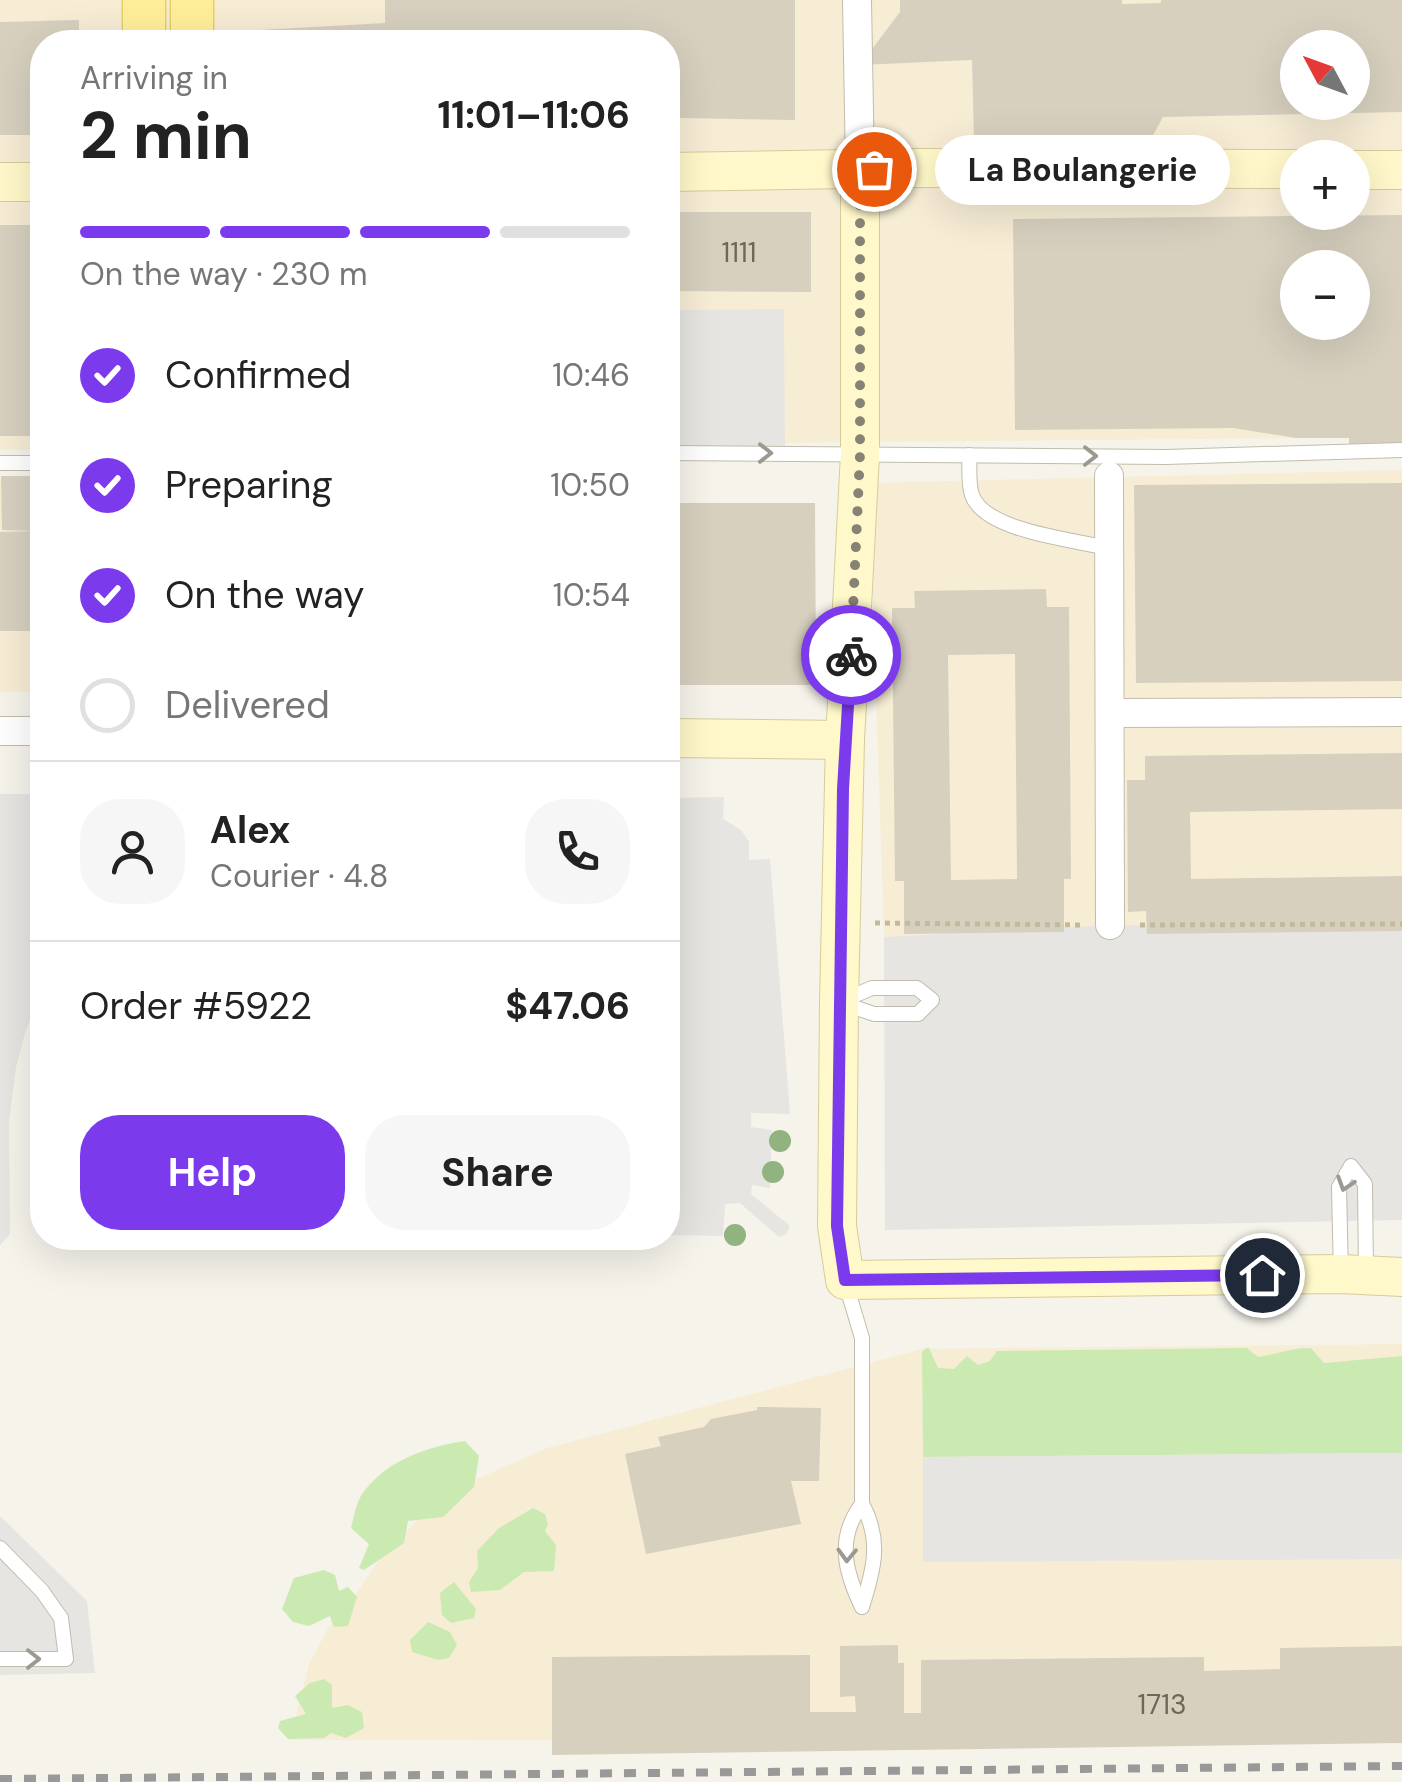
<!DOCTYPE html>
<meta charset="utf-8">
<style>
body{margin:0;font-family:"DM Sans",sans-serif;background:#f6f6f6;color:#222;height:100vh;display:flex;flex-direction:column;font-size:38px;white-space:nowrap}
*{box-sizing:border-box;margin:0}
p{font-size:32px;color:#767676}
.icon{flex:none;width:55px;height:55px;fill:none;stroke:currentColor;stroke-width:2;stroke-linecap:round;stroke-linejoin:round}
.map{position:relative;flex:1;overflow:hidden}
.details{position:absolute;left:30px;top:30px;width:650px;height:1220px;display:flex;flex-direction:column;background:#fff;border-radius:40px;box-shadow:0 10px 40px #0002}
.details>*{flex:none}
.needle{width:65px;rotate:311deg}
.tools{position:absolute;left:1280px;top:30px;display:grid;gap:20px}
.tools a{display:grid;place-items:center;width:90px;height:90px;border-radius:50%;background:#fff;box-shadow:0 10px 40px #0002;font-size:50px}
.pin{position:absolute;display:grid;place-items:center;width:85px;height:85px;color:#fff;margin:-42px;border:5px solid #fff;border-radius:50%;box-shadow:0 2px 10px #0007}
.courier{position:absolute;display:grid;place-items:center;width:100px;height:100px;margin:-50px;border:8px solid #7c3aed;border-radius:50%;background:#fff;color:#222;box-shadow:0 2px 12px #0007}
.bubble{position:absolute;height:70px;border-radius:35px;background:#fff;box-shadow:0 10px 40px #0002;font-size:32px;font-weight:700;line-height:70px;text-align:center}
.headline em{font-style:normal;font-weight:700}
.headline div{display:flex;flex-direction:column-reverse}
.headline{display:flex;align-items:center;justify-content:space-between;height:170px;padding:0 50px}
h1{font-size:65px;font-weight:700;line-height:75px}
.bar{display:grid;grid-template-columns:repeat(4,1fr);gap:15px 10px;align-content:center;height:120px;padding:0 50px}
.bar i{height:12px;border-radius:8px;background:#e0e0e0}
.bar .on{background:#7c3aed}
.bar p{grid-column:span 4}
.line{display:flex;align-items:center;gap:25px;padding:0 50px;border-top:2px solid #e0e0e0}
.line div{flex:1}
.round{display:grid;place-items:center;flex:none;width:105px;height:105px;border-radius:40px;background:#f6f6f6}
ol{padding:0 50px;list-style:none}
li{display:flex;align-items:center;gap:30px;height:110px}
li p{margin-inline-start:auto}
li .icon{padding:10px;border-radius:50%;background:#7c3aed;color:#fff;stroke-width:4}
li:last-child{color:#767676}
li i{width:55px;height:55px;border:5px solid #e0e0e0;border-radius:50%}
.action{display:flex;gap:20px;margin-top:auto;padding:20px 50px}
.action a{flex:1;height:115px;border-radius:40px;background:#7c3aed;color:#fff;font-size:40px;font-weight:700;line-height:115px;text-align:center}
.action a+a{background:#f6f6f6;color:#222}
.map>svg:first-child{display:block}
.commercial{fill:#f7edd5;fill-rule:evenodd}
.green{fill:#caeab2}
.parking{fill:#e7e5e1}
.building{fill:#d7d0bf;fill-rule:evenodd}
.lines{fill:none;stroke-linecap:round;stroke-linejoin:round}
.lane-casing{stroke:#c1bcac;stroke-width:16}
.street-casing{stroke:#c1bcac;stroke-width:30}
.secondary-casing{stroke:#d6cc99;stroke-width:40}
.primary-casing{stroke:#e7cf67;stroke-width:45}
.path{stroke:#c3ba9d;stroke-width:5;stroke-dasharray:5 5;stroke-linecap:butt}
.lane{stroke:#fff;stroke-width:14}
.street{stroke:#fff;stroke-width:28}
.secondary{stroke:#fff8ca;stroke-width:38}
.primary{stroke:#fe9;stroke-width:42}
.rail{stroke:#999;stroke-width:8;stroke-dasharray:12 12;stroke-linecap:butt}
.tree{fill:#91b380}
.oneway{stroke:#9b9992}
.done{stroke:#868276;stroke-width:10;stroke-dasharray:0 18}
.route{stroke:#7c3aed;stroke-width:12}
.labels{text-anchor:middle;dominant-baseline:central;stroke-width:8;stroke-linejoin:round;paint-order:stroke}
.number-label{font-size:28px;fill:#6d685a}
</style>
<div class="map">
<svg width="1402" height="1782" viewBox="0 0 1402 1782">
<rect width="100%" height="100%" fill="#f5f3ea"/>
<!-- commercial -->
<g class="commercial">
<path d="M0,0H1402V437L668,444V42H42V450H0ZM1298,48H1352V102H1298ZM1298,158H1352V212H1298ZM1298,268H1352V322H1298Z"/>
<polygon points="1402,470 1402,925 1110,925 884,937 869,483"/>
<rect x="0" y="480" width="42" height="212"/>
<polygon points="1402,1344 1402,1741 290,1740 309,1664 332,1621 345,1610 379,1560 421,1517 470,1482 547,1448 922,1349"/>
</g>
<!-- green -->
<g class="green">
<path d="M926,1348H929L938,1368L954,1369L967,1356L978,1365L990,1361L997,1351L1247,1348L1258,1357C1278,1354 1290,1348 1311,1348L1324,1363L1402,1356V1453L923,1457L922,1352Z"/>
<path d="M465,1441L479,1456L474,1487L443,1517L408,1521L404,1543L364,1570L359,1568L369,1544L351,1528C354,1516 357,1499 365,1490C390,1459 427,1447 465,1441Z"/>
<polygon points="533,1508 545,1514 548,1524 545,1531 556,1545 554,1571 524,1572 500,1590 471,1592 469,1582 478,1568 477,1551 499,1528"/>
<polygon points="324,1570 335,1575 339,1591 348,1587 357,1597 348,1626 334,1627 330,1616 309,1626 293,1622 282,1609 294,1578"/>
<polygon points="454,1582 476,1609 474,1618 451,1623 442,1615 440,1593"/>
<polygon points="428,1622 450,1632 457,1645 449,1658 438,1660 412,1652 410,1640"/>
<polygon points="324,1679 332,1685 332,1708 348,1705 362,1712 364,1728 346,1738 331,1733 324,1738 288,1739 278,1728 280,1721 306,1714 295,1696 310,1683"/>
</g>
<!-- parking -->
<g class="parking">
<polygon points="784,309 785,450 668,451 668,310"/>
<polygon points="0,794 31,794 42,798 42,990 25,1033 16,1067 9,1121 10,1234 0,1245"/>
<polygon points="724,797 723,819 741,830 749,842 749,860 770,859 790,1114 751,1113 751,1127 772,1130 770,1188 752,1185 751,1194 790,1226 786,1234 779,1237 740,1203 725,1204 723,1236 668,1235 668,798"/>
<polygon points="1110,925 1402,925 1402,1220 885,1230 884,937"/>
<polygon points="1402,1453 1402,1559 923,1562 923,1457"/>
<polygon points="0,1516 87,1601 95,1673 0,1675"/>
</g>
<!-- building -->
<g class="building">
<polygon points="385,0 795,0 795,120 679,118 676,128 668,128 668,42 220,42 220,32 385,23"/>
<path d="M900,0H1122V4L1161,3V0H1402V112L1163,117L1152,137H1004L975,179L972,60L860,65L900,12ZM1298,48H1352V102H1298Z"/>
<polygon points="79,20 79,42 42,42 42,135 0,135 0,22"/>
<polygon points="668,212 811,212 811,292 668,291"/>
<path d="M1402,215V444L1349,445V438H1296L1233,428L1015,430L1013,219ZM1298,268H1352V322H1298Z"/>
<rect x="0" y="225" width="42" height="211"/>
<polygon points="1,476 42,476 42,631 0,631 0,532 38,531 2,530"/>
<polygon points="1402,483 1402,681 1136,683 1134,485"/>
<polygon points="668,503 815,503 816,685 668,685"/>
<path d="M1046,589L1047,607H1069L1071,879H1064V932L904,934V881H895L892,608H915L914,591ZM1015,654L1017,879L951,880L948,655Z"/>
<polygon points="1402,753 1402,809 1190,812 1191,879 1402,876 1402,931 1147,934 1146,911 1128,912 1127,780 1145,780 1145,756"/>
<polygon points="757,1407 821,1408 819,1481 791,1481 801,1524 646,1554 625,1454 661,1446 658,1437 704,1427 711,1419 757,1410"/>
<polygon points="898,1645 898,1663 904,1663 904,1713 921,1713 921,1660 1204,1657 1204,1671 1280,1669 1280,1648 1402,1646 1402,1743 552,1755 552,1657 810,1655 810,1712 856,1712 855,1696 840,1697 840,1646"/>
</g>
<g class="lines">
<!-- lane casing -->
<g class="lane-casing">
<g id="lane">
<polyline points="668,453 1166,457 1402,450"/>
<path d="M969,455C970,468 968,484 972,495C984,531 1074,540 1108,548"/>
<polyline points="0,463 42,463"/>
<polygon points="872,988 917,988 932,1000 918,1014 874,1014 839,1002"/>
<polyline points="1341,1274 1339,1187 1351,1166 1365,1184 1366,1274"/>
<path d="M845,1281L862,1338V1504C882,1540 874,1569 862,1607"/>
<path d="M862,1504C836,1538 845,1572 862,1607"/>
<polyline points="0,1548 42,1591 61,1618 66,1659 0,1659"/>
</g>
</g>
<!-- street casing -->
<g class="street-casing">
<g id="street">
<polyline points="857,0 860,169"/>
<polyline points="1109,476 1110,925"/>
<polyline points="1111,713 1402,712"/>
<polyline points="0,731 42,731"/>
</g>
</g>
<!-- secondary casing -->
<g class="secondary-casing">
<g id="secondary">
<polyline points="860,169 860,454 845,740 839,1002 837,1226 845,1280 1341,1274 1402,1277"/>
<polyline points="1352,170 1402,170"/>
<polyline points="668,172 905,168 1298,169"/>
<polyline points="0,182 42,182"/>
<polyline points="668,738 845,740"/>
</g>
</g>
<!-- primary casing -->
<g class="primary-casing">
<g id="primary">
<polyline points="144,0 144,42"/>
<polyline points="192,0 192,42"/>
</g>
</g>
<!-- path -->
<g class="path">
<polyline points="875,923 1084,925"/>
<polyline points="1140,925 1402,924"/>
</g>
<!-- lane -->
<use href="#lane" class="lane"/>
<!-- street -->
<use href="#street" class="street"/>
<!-- secondary -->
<use href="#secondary" class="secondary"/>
<!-- primary -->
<use href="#primary" class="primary"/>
<!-- rail -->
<polyline class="rail" points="0,1779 1402,1766"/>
</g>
<!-- trees -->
<g class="tree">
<circle cx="780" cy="1141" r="11"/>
<circle cx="773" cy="1172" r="11"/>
<circle cx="735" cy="1235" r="11"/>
</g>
<!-- one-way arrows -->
<defs><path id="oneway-chevron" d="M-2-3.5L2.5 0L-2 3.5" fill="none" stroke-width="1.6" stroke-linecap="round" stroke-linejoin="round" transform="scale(2.5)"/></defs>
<g class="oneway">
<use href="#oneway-chevron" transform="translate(765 453)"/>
<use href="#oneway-chevron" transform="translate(1090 456)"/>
<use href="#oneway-chevron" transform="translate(1345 1184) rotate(108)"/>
<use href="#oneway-chevron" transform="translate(847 1555) rotate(92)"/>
<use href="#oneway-chevron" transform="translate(33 1659)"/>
</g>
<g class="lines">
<!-- done -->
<polyline class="done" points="851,655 860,454 860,169 874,169"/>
<!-- route -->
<polyline class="route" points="851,655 843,789 837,1226 845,1280 1262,1275"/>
</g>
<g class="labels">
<!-- number labels -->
<g class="number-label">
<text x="739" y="252">1111</text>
<text x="1162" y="1704">1713</text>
</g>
</g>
</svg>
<div class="tools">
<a><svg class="needle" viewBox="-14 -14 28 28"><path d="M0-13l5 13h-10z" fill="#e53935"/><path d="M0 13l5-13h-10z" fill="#767676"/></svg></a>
<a>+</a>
<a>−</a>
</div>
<div class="pin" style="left:874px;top:169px;background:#ea580c"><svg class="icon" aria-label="bag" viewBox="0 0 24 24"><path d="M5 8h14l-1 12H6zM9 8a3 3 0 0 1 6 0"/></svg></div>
<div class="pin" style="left:1262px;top:1275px;background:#1f2937"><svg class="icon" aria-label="home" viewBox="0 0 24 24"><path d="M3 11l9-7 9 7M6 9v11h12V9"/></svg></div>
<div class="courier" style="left:851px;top:655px"><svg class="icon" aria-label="bike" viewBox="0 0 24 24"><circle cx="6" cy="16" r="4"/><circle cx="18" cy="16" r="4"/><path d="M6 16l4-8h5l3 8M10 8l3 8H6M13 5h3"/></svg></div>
<div class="bubble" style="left:935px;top:135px;width:295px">La Boulangerie</div>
<section class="details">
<div class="headline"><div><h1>2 min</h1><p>Arriving in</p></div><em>11:01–11:06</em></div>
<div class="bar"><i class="on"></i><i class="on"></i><i class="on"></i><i></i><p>On the way · 230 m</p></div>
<ol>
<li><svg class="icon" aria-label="check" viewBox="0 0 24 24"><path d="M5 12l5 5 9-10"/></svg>Confirmed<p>10:46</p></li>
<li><svg class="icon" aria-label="check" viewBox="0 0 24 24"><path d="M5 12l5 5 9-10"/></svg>Preparing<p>10:50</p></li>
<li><svg class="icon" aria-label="check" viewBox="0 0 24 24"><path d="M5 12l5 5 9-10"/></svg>On the way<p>10:54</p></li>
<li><i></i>Delivered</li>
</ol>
<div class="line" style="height:180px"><a class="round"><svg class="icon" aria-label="person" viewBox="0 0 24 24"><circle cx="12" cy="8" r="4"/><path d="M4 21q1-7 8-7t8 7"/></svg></a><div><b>Alex</b><p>Courier · 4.8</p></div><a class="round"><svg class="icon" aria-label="phone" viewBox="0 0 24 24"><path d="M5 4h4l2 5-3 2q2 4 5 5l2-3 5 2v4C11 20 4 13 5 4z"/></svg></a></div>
<div class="line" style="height:130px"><div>Order #5922</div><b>$47.06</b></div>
<div class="action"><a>Help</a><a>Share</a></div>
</section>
</div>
